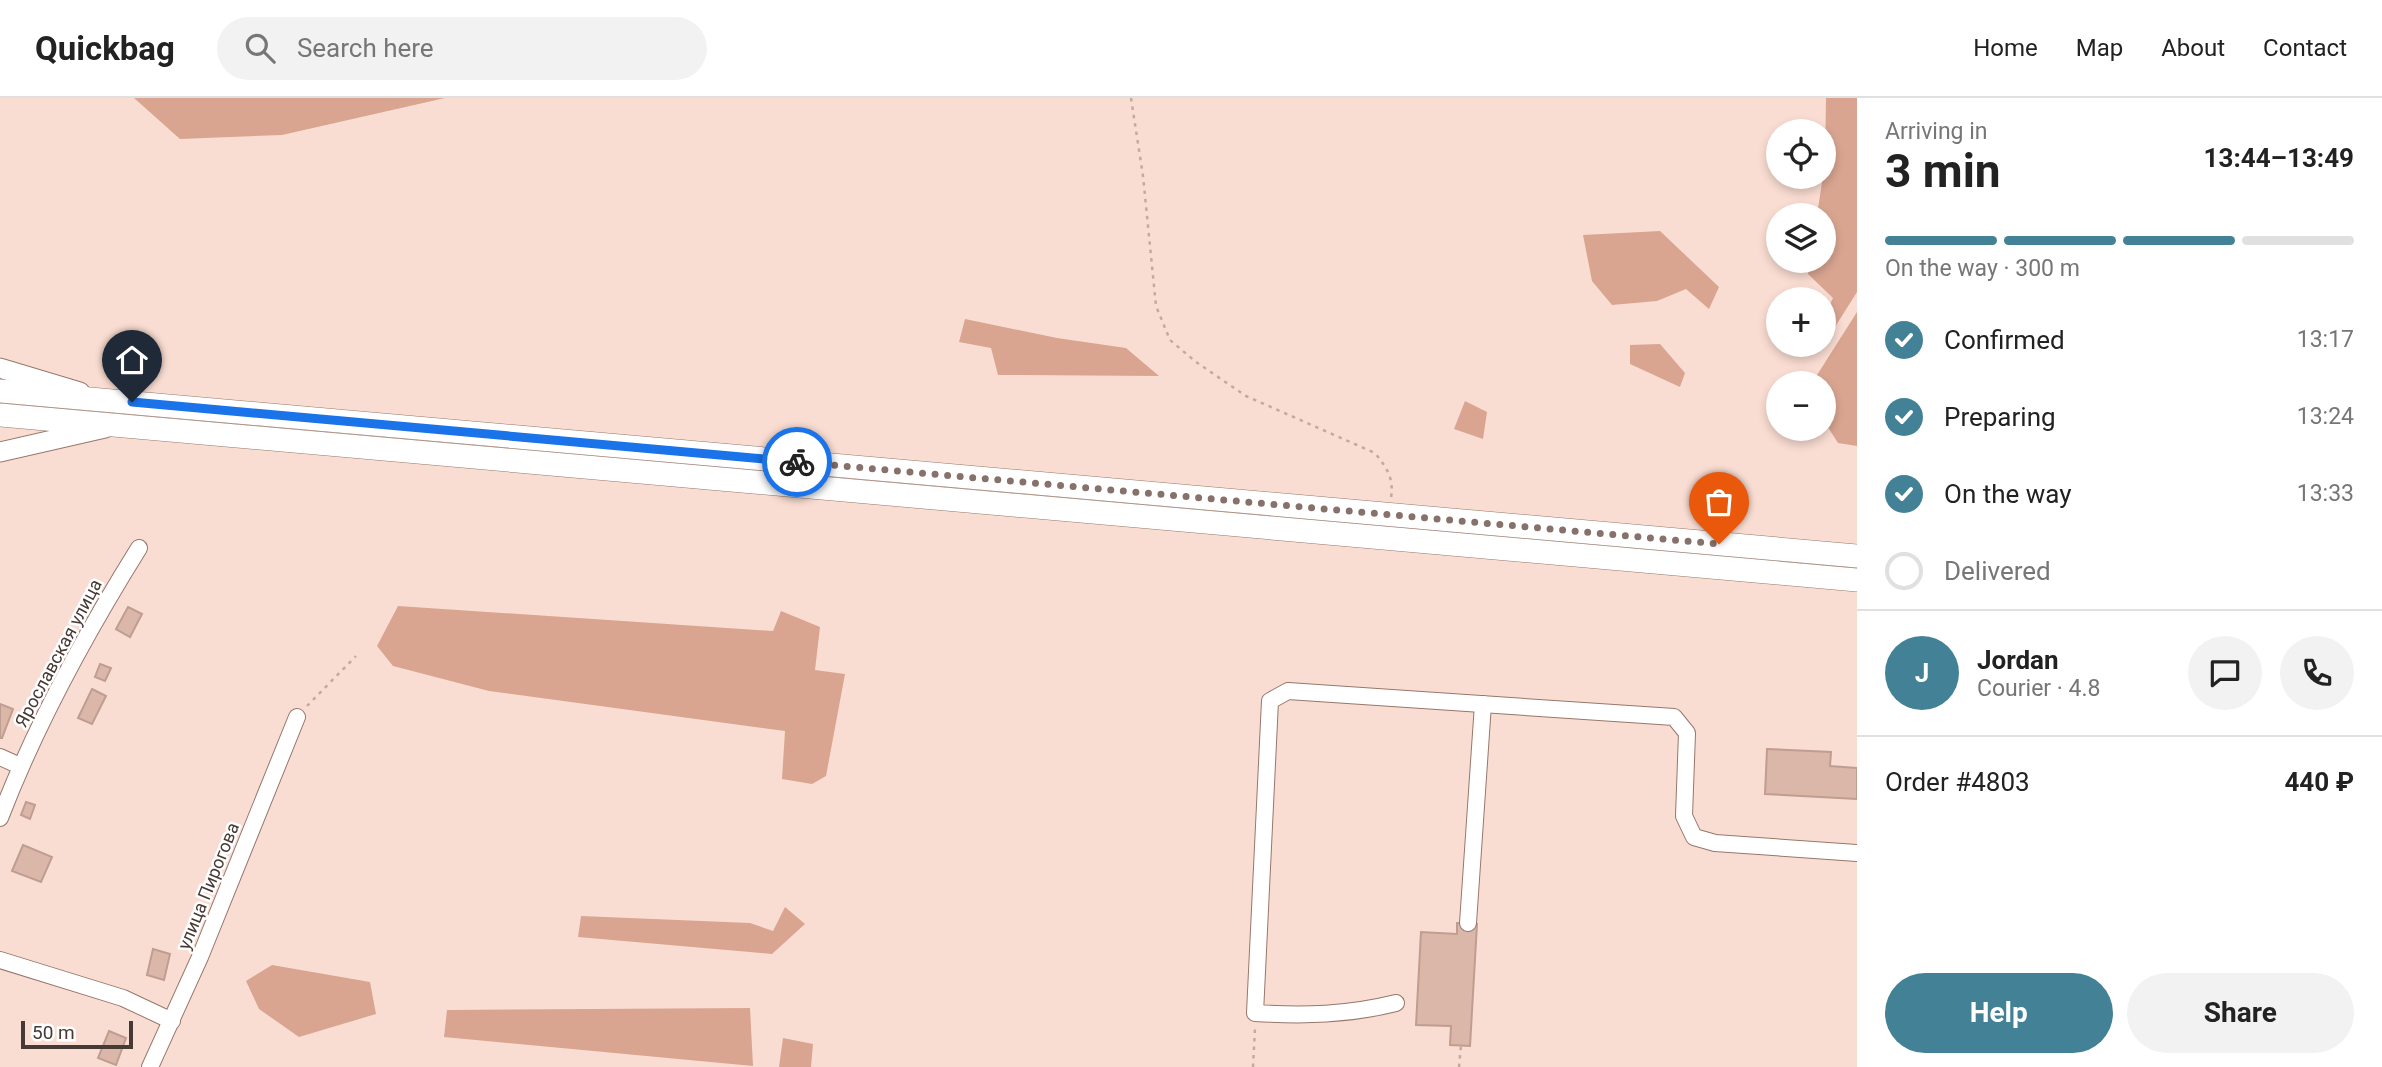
<!DOCTYPE html>
<meta charset="utf-8">
<style>
body{margin:0;font-family:Roboto,sans-serif;background:#f2f2f2;color:#222;height:100vh;display:flex;flex-direction:column;font-size:26px;white-space:nowrap}
*{box-sizing:border-box;margin:0}
p{font-size:23px;color:#767676}
.icon{flex:none;width:38px;height:38px;fill:none;stroke:currentColor;stroke-width:2;stroke-linecap:round;stroke-linejoin:round}
.map{position:relative;flex:1;overflow:hidden}
.panel{display:flex;flex-direction:column;background:#fff;width:525px}
.panel>*{flex:none}
.tools{position:absolute;left:1766px;top:21px;display:grid;gap:14px}
.tools a{display:grid;place-items:center;width:70px;height:70px;border-radius:50%;background:#fff;box-shadow:0 4px 10px #0003;font-size:35px}
.scale{position:absolute;left:21px;bottom:18px;width:112px;box-sizing:border-box;padding-left:7px;border:4px solid #473934;border-top:0;font-size:19px;line-height:24px;white-space:nowrap;color:#473934;-webkit-text-stroke:5px #fff;paint-order:stroke}
.pin{position:absolute;display:grid;place-items:center;width:60px;height:60px;color:#fff;margin:-72px -30px;border-radius:50% 50% 50% 0;rotate:-45deg;box-shadow:0 0 7px #0007}
.pin .icon{rotate:45deg}
.courier{position:absolute;display:grid;place-items:center;width:70px;height:70px;margin:-35px;border:5px solid #1a73e8;border-radius:50%;background:#fff;color:#222;box-shadow:0 2px 9px #0007}
.summary em{font-style:normal;font-weight:700}
.summary div{display:flex;flex-direction:column-reverse}
.summary{display:flex;align-items:center;justify-content:space-between;height:119px;padding:0 28px}
h1{font-size:46px;font-weight:700;line-height:52px}
.bar{display:grid;grid-template-columns:repeat(4,1fr);gap:10px 7px;align-content:center;height:84px;padding:0 28px}
.bar i{height:9px;border-radius:5px;background:#e0e0e0}
.bar .active{background:#438296}
.bar p{grid-column:span 4}
.line{display:flex;align-items:center;gap:18px;padding:0 28px;border-top:2px solid #e0e0e0}
.line div{flex:1}
.round{display:grid;place-items:center;flex:none;width:74px;height:74px;border-radius:37px;background:#f2f2f2}
ol{padding:0 28px;list-style:none}
li{display:flex;align-items:center;gap:21px;height:77px}
li p{margin-inline-start:auto}
li .icon{padding:7px;border-radius:50%;background:#438296;color:#fff;stroke-width:4}
li:last-child{color:#767676}
li i{width:38px;height:38px;border:4px solid #e0e0e0;border-radius:50%}
.button{display:flex;gap:14px;margin-top:auto;padding:14px 28px}
.button a{flex:1;height:80px;border-radius:42px;background:#438296;color:#fff;font-size:28px;font-weight:700;line-height:80px;text-align:center}
.button a+a{background:#f2f2f2;color:#222}
header{display:flex;align-items:center;gap:42px;box-sizing:border-box;height:98px;padding:0 35px;background:#fff;border-bottom:2px solid #e0e0e0}
header strong{font-size:33px}
nav{display:flex;gap:38px;margin-inline-start:auto;font-size:24px}
.search{width:490px;height:63px;background:#f2f2f2;display:flex;align-items:center;gap:18px;box-sizing:border-box;padding:0 24px;border-radius:38px;color:#767676;font-size:26px}
main{display:flex;flex:1;min-height:0}
.map>svg:first-child{display:block}
.green{fill:#d9a591}
.building{fill:#dbb7aa;stroke:#bf9d90;stroke-width:2}
.lines{fill:none;stroke-linecap:round;stroke-linejoin:round}
.minor-casing{stroke:#97776b;stroke-width:18}
.major-casing{stroke:#97776b;stroke-width:21}
.highway-casing{stroke:#97776b;stroke-width:24}
.path{stroke:#c2aaa1;stroke-width:2.5;stroke-dasharray:3.5 5;stroke-linecap:butt}
.minor{stroke:#fff;stroke-width:16}
.major{stroke:#fff;stroke-width:19}
.highway{stroke:#fff;stroke-width:23}
.done{stroke:#86726b;stroke-width:7;stroke-dasharray:0 12.6}
.route{stroke:#1a73e8;stroke-width:9}
.labels{text-anchor:middle;dominant-baseline:central;stroke-width:5;stroke-linejoin:round;paint-order:stroke}
.street-label{font-size:18px;fill:#473934;stroke:#fff}
</style>
<header>
<strong>Quickbag</strong>
<div class="search"><svg class="icon" aria-label="search" viewBox="0 0 24 24"><circle cx="10" cy="10" r="6"/><path d="M15 15l6 6"/></svg>Search here</div>
<nav><a>Home</a><a>Map</a><a>About</a><a>Contact</a></nav>
</header>
<main>
<div class="map">
<svg width="1857" height="969" viewBox="0 0 1857 969">
<rect width="100%" height="100%" fill="#faddd2"/>
<!-- green -->
<g class="green">
<polygon points="134,0 445,0 282,37 180,41"/>
<polygon points="1826,0 1857,0 1857,194 1828,240 1824,240 1824,219 1833,200 1808,176 1810,163 1824,163 1824,117 1817,117 1825,65"/>
<polygon points="1660,133 1719,189 1709,211 1686,191 1657,203 1612,207 1592,183 1583,137"/>
<polygon points="1857,214 1857,348 1838,345 1824,323 1824,285 1812,285"/>
<polygon points="965,221 1057,240 1126,250 1159,278 998,277 991,250 959,244"/>
<polygon points="1660,246 1685,275 1680,289 1630,266 1630,247"/>
<polygon points="1465,303 1487,314 1483,341 1454,331"/>
<polygon points="398,508 773,533 781,513 820,529 815,572 845,576 826,678 812,686 782,681 785,633 489,593 393,568 377,548"/>
<polygon points="785,809 805,826 772,856 578,839 581,818 750,825 773,833"/>
<polygon points="272,867 370,884 376,916 299,939 259,911 246,883"/>
<polygon points="750,910 753,968 444,939 447,912"/>
<polygon points="783,940 813,946 811,969 779,969"/>
</g>
<!-- building -->
<g class="building">
<polygon points="128,509 142,516 130,539 116,531"/>
<polygon points="100,566 111,570 105,583 95,579"/>
<polygon points="92,591 106,598 92,626 78,620"/>
<polygon points="0,606 13,611 2,640 0,640"/>
<polygon points="1767,651 1831,654 1830,668 1857,670 1857,701 1765,696"/>
<polygon points="26,704 35,707 30,721 21,717"/>
<polygon points="23,747 52,759 41,784 12,773"/>
<polygon points="1457,825 1477,826 1470,948 1450,947 1451,928 1416,927 1421,834 1457,836"/>
<polygon points="153,851 170,856 164,882 147,877"/>
<polygon points="109,933 126,940 116,967 98,960"/>
</g>
<g class="lines">
<!-- minor casing -->
<g class="minor-casing">
<g id="minor">
<polyline points="0,659 20,668"/>
<path d="M0,720C36,626 86,535 139,450"/>
<polyline points="1468,825 1483,606"/>
<polyline points="0,862 123,900 172,923"/>
<path d="M1396,905C1348,917 1304,918 1255,915L1270,603L1288,593L1674,619L1687,635L1684,718L1694,739L1715,745L1857,755"/>
<polyline points="150,969 200,859 297,619"/>
</g>
</g>
<!-- major casing -->
<g class="major-casing">
<g id="major">
<polyline points="0,270 80,294"/>
<polyline points="0,354 105,330"/>
</g>
</g>
<!-- highway casing -->
<g class="highway-casing">
<g id="highway">
<polyline points="0,293 1857,458"/>
<polyline points="0,317 1857,482"/>
</g>
</g>
<!-- path -->
<g class="path">
<path d="M1131,0L1143,78L1156,208L1170,242L1196,264L1246,298L1375,355C1387,370 1394,380 1391,400"/>
<polyline points="307,608 356,558"/>
<polyline points="1253,969 1255,930"/>
<polyline points="1459,969 1461,947"/>
</g>
<!-- minor -->
<use href="#minor" class="minor"/>
<!-- major -->
<use href="#major" class="major"/>
<!-- highway -->
<use href="#highway" class="highway"/>
</g>
<g class="lines">
<!-- done -->
<polyline class="done" points="797,364 1719,446"/>
<!-- route -->
<polyline class="route" points="132,304 797,364"/>
</g>
<g class="labels">
<!-- street labels -->
<g class="street-label">
<text transform="translate(58 555) rotate(-62)">Ярославская улица</text>
<text transform="translate(208 788) rotate(-68)">улица Пирогова</text>
</g>
</g>
</svg>
<div class="tools">
<a><svg class="icon" aria-label="locate" viewBox="0 0 24 24"><circle cx="12" cy="12" r="6"/><path d="M12 2v4M12 18v4M2 12h4M18 12h4"/></svg></a>
<a><svg class="icon" aria-label="layers" viewBox="0 0 24 24"><path d="M12 4l9 5-9 5-9-5zM3 14l9 5 9-5"/></svg></a>
<a>+</a>
<a>−</a>
</div>
<div class="scale">50 m</div>
<div class="pin" style="left:1719px;top:446px;background:#ea580c"><svg class="icon" aria-label="bag" viewBox="0 0 24 24"><path d="M5 8h14l-1 12H6zM9 8a3 3 0 0 1 6 0"/></svg></div>
<div class="pin" style="left:132px;top:304px;background:#1f2937"><svg class="icon" aria-label="home" viewBox="0 0 24 24"><path d="M3 11l9-7 9 7M6 9v11h12V9"/></svg></div>
<div class="courier" style="left:797px;top:364px"><svg class="icon" aria-label="bike" viewBox="0 0 24 24"><circle cx="6" cy="16" r="4"/><circle cx="18" cy="16" r="4"/><path d="M6 16l4-8h5l3 8M10 8l3 8H6M13 5h3"/></svg></div>
</div>
<section class="panel">
<div class="summary"><div><h1>3 min</h1><p>Arriving in</p></div><em>13:44–13:49</em></div>
<div class="bar"><i class="active"></i><i class="active"></i><i class="active"></i><i></i><p>On the way · 300 m</p></div>
<ol>
<li><svg class="icon" aria-label="check" viewBox="0 0 24 24"><path d="M5 12l5 5 9-10"/></svg>Confirmed<p>13:17</p></li>
<li><svg class="icon" aria-label="check" viewBox="0 0 24 24"><path d="M5 12l5 5 9-10"/></svg>Preparing<p>13:24</p></li>
<li><svg class="icon" aria-label="check" viewBox="0 0 24 24"><path d="M5 12l5 5 9-10"/></svg>On the way<p>13:33</p></li>
<li><i></i>Delivered</li>
</ol>
<div class="line" style="height:126px"><b class="round" style="background:#438296;color:#fff">J</b><div><b>Jordan</b><p>Courier · 4.8</p></div><a class="round"><svg class="icon" aria-label="chat" viewBox="0 0 24 24"><path d="M4 5h16v11H9l-5 4z"/></svg></a><a class="round"><svg class="icon" aria-label="phone" viewBox="0 0 24 24"><path d="M5 4h4l2 5-3 2q2 4 5 5l2-3 5 2v4C11 20 4 13 5 4z"/></svg></a></div>
<div class="line" style="height:91px"><div>Order #4803</div><b>440 ₽</b></div>
<div class="button"><a>Help</a><a>Share</a></div>
</section>
</main>
